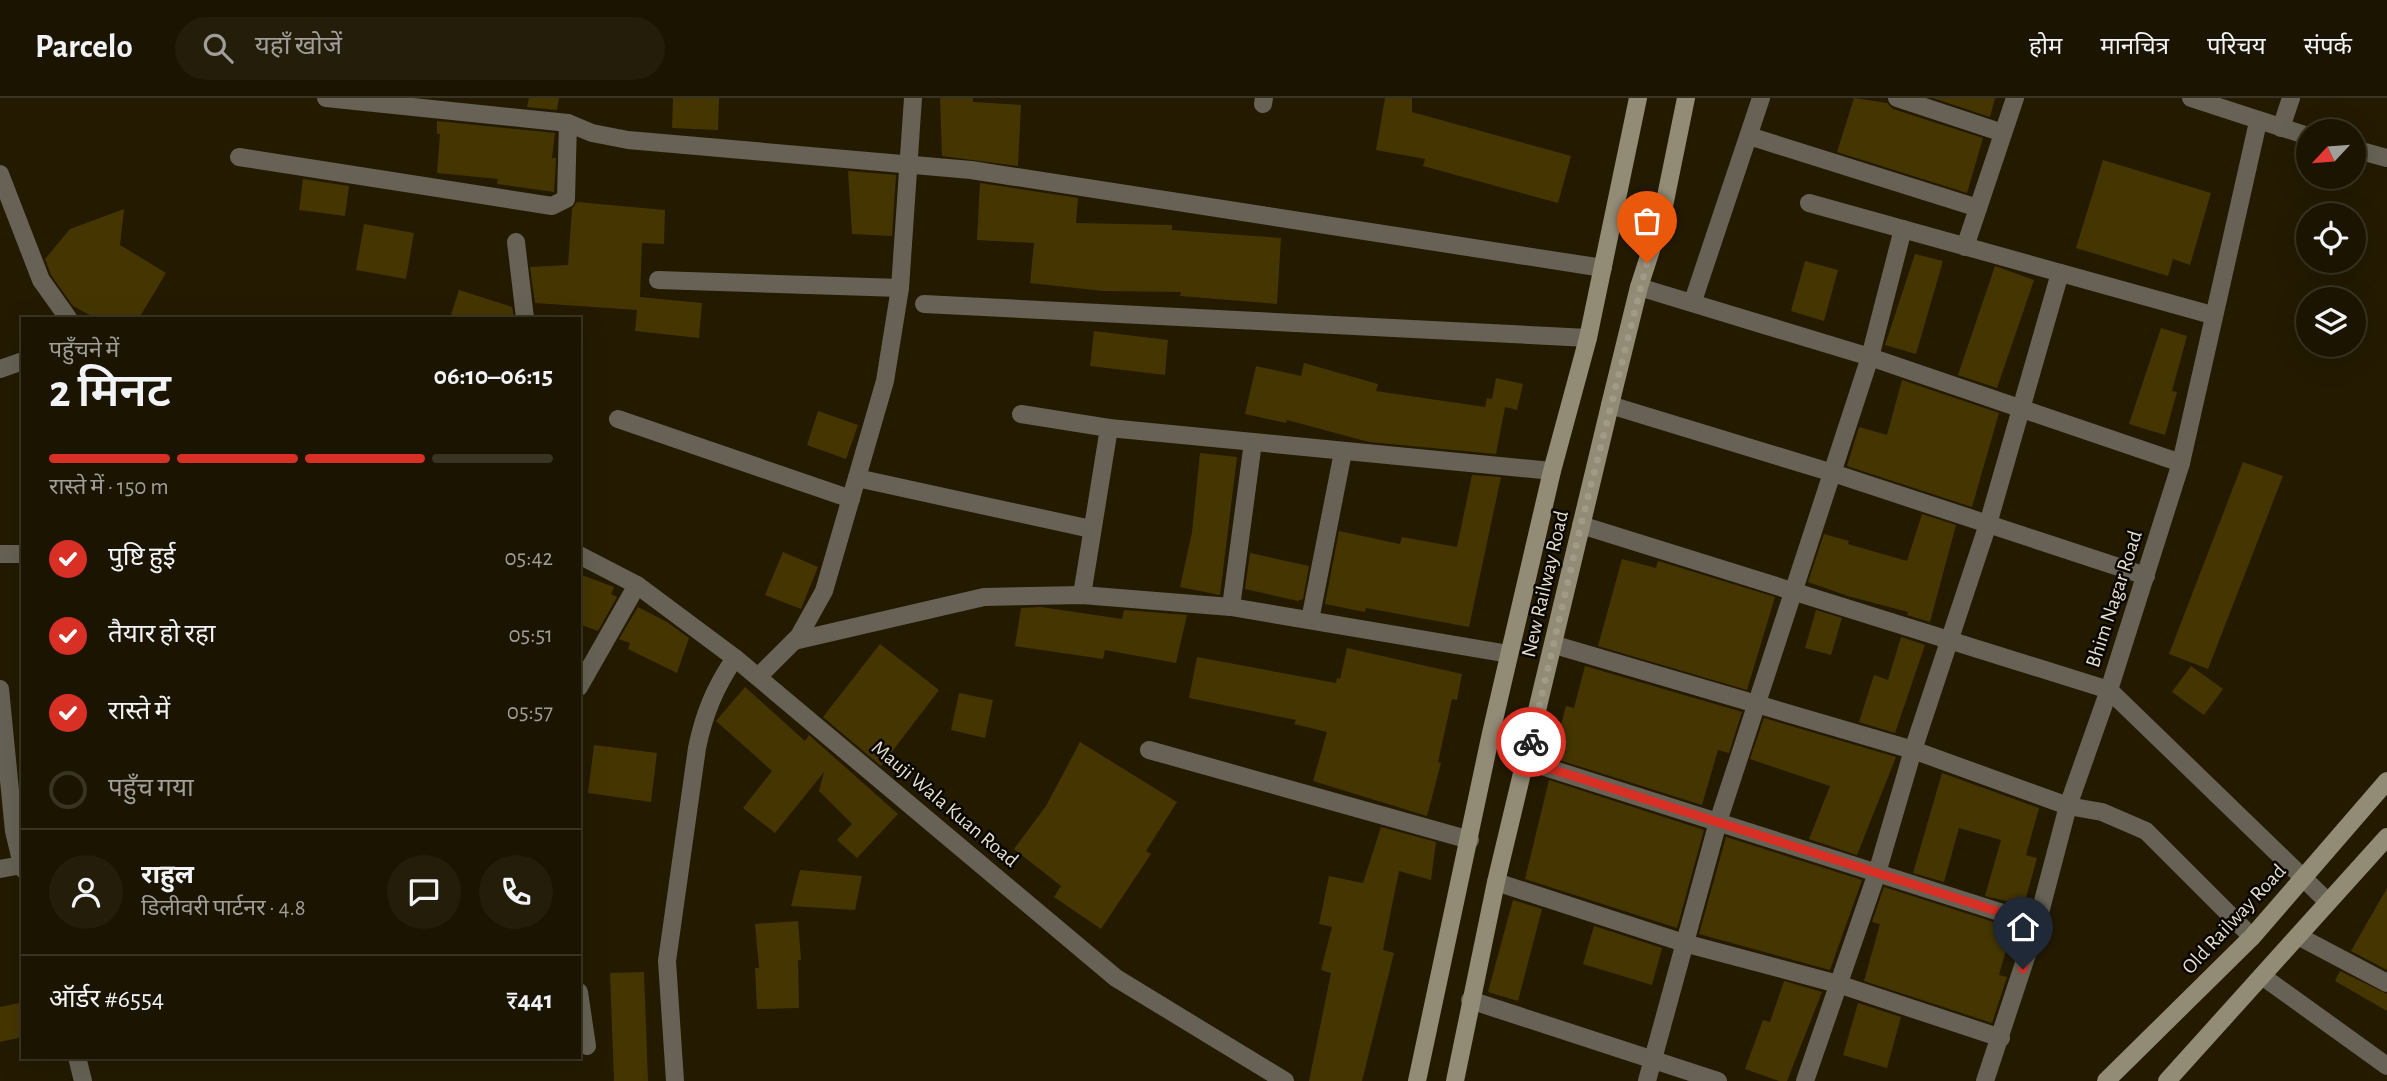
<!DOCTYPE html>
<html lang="hi">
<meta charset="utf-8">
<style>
body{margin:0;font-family:"Alegreya Sans","Noto Sans Devanagari",sans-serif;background:#231d0a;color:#f1f3f6;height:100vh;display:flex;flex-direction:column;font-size:26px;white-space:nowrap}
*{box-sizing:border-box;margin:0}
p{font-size:23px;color:#9f9e99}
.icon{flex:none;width:38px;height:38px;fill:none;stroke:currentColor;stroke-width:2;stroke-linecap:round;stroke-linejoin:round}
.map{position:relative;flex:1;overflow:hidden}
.drawer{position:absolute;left:21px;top:219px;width:560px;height:742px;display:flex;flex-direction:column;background:#1a1400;border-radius:0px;box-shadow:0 7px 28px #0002,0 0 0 2px #383322}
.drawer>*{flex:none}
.needle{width:46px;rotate:244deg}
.fabs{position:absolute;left:2296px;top:21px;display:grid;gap:14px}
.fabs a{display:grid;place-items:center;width:70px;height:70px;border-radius:50%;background:#1a1400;box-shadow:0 7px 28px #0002,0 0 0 2px #383322;font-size:35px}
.pin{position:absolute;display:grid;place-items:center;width:60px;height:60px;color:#fff;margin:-72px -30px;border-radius:50% 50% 50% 0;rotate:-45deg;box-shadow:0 0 7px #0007}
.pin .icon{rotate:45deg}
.courier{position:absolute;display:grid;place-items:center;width:70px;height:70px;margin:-35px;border:5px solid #d93025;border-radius:50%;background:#fff;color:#222;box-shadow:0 2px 9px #0007}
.head em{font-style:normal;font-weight:600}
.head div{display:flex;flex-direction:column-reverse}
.head{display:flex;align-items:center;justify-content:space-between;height:119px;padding:0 28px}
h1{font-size:46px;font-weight:600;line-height:52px}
.bar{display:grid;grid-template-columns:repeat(4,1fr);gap:10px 7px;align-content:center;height:84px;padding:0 28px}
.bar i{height:9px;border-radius:5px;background:#383322}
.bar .on{background:#d93025}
.bar p{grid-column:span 4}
.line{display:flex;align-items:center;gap:18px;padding:0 28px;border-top:2px solid #383322}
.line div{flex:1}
.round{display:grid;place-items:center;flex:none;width:74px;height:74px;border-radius:37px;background:#231d0a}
ol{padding:0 28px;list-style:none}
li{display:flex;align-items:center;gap:21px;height:77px}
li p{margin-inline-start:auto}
li .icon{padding:7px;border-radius:50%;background:#d93025;color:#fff;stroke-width:4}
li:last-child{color:#9f9e99}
li i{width:38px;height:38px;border:4px solid #383322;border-radius:50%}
header{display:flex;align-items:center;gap:42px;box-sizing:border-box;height:98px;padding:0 35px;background:#1a1400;border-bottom:2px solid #383322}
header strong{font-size:33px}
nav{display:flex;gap:38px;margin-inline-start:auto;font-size:24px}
.search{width:490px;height:63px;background:#231d0a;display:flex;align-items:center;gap:18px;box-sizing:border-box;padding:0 24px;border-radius:38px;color:#9f9e99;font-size:26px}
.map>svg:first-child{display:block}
.building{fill:#453601}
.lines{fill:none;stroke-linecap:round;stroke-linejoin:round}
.minor{stroke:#676255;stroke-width:18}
.secondary{stroke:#928b76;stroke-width:18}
.done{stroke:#a09a86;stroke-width:7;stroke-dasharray:0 12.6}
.route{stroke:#d93025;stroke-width:9}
.labels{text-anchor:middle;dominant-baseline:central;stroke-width:5;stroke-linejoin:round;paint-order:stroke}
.street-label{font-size:21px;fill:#e4dfce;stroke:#090600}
</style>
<header>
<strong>Parcelo</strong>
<div class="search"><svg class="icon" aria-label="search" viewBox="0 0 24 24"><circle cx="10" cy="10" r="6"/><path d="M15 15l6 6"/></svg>यहाँ खोजें</div>
<nav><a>होम</a><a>मानचित्र</a><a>परिचय</a><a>संपर्क</a></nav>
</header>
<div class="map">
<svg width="2387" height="983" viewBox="0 0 2387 983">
<rect width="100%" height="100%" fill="#231a00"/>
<!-- building -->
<g class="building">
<polygon points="529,0 559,0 557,12 527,9"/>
<polygon points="673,0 719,0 718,32 672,30"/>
<polygon points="940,0 973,0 973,4 1021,7 1018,68 942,58"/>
<polygon points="1385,0 1412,0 1412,14 1571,58 1558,105 1423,68 1425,61 1376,52"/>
<polygon points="1854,0 1887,5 1893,11 1983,40 1967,95 1837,54"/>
<polygon points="1933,0 1995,0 1990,19"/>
<polygon points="437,23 555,35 552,60 556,60 554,94 497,86 498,81 437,75 440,36 437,36"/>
<polygon points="2103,62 2211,95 2190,167 2173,161 2168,178 2076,150"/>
<polygon points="848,73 896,77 892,138 852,136"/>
<polygon points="303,81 349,88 345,118 299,112"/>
<polygon points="980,85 1078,100 1076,125 1172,127 1172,132 1281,140 1277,206 1180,198 1181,194 1103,193 1030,185 1034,145 977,142"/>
<polygon points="577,104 665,112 664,146 642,145 640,199 702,205 699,240 635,233 637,212 535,205 530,169 568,167 572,111"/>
<polygon points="124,111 120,147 166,175 139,220 95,220 73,208 51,177 45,161 70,131"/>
<polygon points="364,126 414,135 406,181 356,172"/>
<polygon points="1915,156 1943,163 1916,256 1885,247"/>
<polygon points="1805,163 1838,172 1824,223 1791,213"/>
<polygon points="1995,168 2034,182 1997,290 1958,277"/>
<polygon points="459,192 512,209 514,220 450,220"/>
<polygon points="2161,230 2187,238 2172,293 2177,294 2165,337 2129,326"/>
<polygon points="1094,233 1168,242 1165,277 1090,268"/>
<polygon points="1304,265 1378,286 1376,293 1485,309 1487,300 1492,301 1496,280 1523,286 1517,312 1505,309 1496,356 1369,344 1287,322 1286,325 1245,316 1256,268 1301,278"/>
<polygon points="1902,282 1999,315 1972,409 1847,368 1859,329 1887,337"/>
<polygon points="818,313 858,327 846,361 807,347"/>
<polygon points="1200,355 1237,359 1220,497 1180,489 1192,434"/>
<polygon points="2243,364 2283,378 2208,571 2169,556"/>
<polygon points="1472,377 1501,379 1469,529 1366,510 1365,514 1325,506 1339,433 1400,446 1402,439 1457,449"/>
<polygon points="1922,416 1956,427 1930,524 1907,517 1908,514 1848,498 1808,484 1824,436 1849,443 1848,446 1907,463"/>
<polygon points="783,454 818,469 801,511 765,497"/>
<polygon points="1250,455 1309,468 1303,501 1298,503 1245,491"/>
<polygon points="1622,461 1656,470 1658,463 1775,499 1747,592 1598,548"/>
<polygon points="579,476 614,489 611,496 617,499 598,533 579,526"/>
<polygon points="638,509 667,524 689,540 677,575 628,551 630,545 619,541"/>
<polygon points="1041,509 1122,521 1124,512 1187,517 1176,565 1105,552 1103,561 1015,548 1021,510"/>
<polygon points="1816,512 1842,520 1831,557 1805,550"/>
<polygon points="1901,539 1925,547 1895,635 1859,624 1874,577 1888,582"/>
<polygon points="880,546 939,592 881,668 823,619"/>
<polygon points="1347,550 1462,576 1457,602 1452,601 1438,664 1441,665 1427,718 1313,683 1327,634 1294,626 1296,622 1189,600 1197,559 1336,585 1337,580 1340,581"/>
<polygon points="1585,568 1742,614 1729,655 1718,652 1702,707 1556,661 1557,657 1553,656 1566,608 1574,610"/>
<polygon points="2191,568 2223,591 2204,617 2172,594"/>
<polygon points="745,589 805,643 809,637 898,716 857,760 837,742 852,726 819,693 824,674 775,735 743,710 772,673 716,623"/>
<polygon points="959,595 993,602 985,640 951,632"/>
<polygon points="1764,620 1896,659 1857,757 1809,741 1830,688 1750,661"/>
<polygon points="1080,644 1177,704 1146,753 1151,756 1101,831 1054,799 1061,788 1014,751 1046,708"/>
<polygon points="594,647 657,655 651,704 588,695"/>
<polygon points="1942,675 2039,710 2026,757 2037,760 2024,807 1985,798 2001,742 1959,730 1944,784 1913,775"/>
<polygon points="1549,682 1704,732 1677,830 1525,781"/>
<polygon points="1381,729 1436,744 1431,782 1399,773 1383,852 1394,855 1362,983 1309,983 1331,875 1321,872 1332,829 1319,826 1329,778 1363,785"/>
<polygon points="1726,739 1862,782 1830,872 1699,836"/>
<polygon points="800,772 862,778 855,812 791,808"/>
<polygon points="1884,789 2012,830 1999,877 2007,879 1992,925 1864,883 1880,826 1872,824"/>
<polygon points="2387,790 2387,872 2351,853"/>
<polygon points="1513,802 1542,811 1518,903 1488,894"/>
<polygon points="798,823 801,862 798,862 799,910 757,911 755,870 759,870 755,826"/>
<polygon points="1594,828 1662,850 1652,887 1583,866"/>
<polygon points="2340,873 2387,896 2387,913 2335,883"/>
<polygon points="644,874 648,983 614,983 610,875"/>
<polygon points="1784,883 1822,894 1787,983 1779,983 1745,971 1763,922 1770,924"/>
<polygon points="19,905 23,939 0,944 0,909"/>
<polygon points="1858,905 1901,919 1887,970 1843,957"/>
</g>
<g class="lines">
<!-- minor -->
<g class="minor">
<polyline points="326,0 568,25"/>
<polyline points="1897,0 2003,35"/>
<polyline points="2191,0 2308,38"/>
<polyline points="1263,6 1264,0"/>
<polyline points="2281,30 2291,0"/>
<polyline points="1749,38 1978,110"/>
<polyline points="2354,51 2387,60"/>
<polyline points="239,59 552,108 566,101 568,25 592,35 628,42 971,72 1603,170"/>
<polyline points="0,76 41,182 68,220"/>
<polyline points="1809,105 2212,217"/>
<polyline points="516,144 525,220"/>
<polyline points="1965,149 2015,0"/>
<polyline points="658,182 900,190"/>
<polyline points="1639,189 1870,259 2181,365"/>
<polyline points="1693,203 1761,0"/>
<polyline points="924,206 1588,240"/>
<polyline points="0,271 23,263"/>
<polyline points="1610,307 1833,375 2146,478"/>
<polyline points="1021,316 1109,330 1552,373"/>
<polyline points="618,321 851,401"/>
<polyline points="857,380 1091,431"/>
<polyline points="1581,427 2109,592 2328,804"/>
<polyline points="0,456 23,456"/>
<polyline points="579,457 637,487 735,560 1116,880 1285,983"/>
<polyline points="1082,497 1109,330"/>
<polyline points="1231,509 1253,344"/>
<polyline points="1310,522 1343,354"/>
<polyline points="794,543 984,499 1082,497 1231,509 1509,556"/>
<polyline points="1555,547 1913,652 2068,708 2102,714 2146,733 2252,839"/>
<polyline points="758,579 799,538 824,493 885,283 900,190 913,0"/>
<polyline points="579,589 637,487"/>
<polyline points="0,591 14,733 23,771"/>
<polyline points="1149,652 1470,742"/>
<polyline points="1526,663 2037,826"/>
<polyline points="0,771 22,767"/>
<polyline points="1496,784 1684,845 1838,886 2001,940"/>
<polyline points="2298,838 2387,885"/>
<polyline points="2262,878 2387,968"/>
<polyline points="579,894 587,948"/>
<polyline points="1470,902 1718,983"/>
<polyline points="77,959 83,983"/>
<path d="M675,983L667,863L697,650C704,616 715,589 735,560"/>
<polyline points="1647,983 1718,724 1870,259 1903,131"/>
<polyline points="1805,983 1877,775 1913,652 1988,426 2060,175"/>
<polyline points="1985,983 2037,826 2068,708 2109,592 2181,365 2258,24"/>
</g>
<!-- secondary -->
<g class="secondary">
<polyline points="1417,983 1491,635 1552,373 1588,240 1638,0"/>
<polyline points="1455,983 1496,784 1610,307 1639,189 1662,118 1686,0"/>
<polyline points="2106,983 2252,839 2387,683"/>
<polyline points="2167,983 2387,739"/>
</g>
</g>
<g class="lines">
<!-- done -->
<polyline class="done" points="1531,644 1581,427 1647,165"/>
<!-- route -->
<polyline class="route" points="1531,644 1526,663 2037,826 2023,871"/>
</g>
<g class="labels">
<!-- street labels -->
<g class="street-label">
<text transform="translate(1545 486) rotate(-77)">New Railway Road</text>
<text transform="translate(2114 501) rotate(-72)">Bhim Nagar Road</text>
<text transform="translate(945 706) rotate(40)">Mauji Wala Kuan Road</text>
<text transform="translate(2234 821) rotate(-47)">Old Railway Road</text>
</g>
</g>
</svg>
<div class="fabs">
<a><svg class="needle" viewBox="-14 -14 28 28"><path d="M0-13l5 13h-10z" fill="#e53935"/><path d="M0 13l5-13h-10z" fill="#9f9e99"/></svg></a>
<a><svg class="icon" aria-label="locate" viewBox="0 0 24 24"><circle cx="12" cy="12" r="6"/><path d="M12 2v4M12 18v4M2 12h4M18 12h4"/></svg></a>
<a><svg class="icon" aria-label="layers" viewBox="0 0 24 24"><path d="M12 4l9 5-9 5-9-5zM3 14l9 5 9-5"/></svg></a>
</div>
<div class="pin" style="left:1647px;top:165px;background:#ea580c"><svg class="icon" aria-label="bag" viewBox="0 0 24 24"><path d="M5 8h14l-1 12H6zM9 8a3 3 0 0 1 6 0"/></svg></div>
<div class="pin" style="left:2023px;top:871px;background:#1f2937"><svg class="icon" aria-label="home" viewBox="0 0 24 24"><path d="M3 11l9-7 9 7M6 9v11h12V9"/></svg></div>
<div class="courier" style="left:1531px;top:644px"><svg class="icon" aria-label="bike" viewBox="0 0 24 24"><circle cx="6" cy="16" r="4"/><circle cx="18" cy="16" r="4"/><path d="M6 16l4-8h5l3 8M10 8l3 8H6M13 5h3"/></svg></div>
<section class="drawer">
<div class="head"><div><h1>2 मिनट</h1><p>पहुँचने में</p></div><em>06:10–06:15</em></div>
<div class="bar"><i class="on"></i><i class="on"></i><i class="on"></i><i></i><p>रास्ते में · 150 m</p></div>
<ol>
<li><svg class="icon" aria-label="check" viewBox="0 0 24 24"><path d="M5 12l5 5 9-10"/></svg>पुष्टि हुई<p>05:42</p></li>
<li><svg class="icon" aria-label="check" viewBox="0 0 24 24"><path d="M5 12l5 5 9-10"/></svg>तैयार हो रहा<p>05:51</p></li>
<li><svg class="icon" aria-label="check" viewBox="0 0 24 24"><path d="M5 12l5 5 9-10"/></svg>रास्ते में<p>05:57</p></li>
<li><i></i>पहुँच गया</li>
</ol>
<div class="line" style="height:126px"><a class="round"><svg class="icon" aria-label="person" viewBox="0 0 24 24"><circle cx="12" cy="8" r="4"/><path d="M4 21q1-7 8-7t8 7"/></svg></a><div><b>राहुल</b><p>डिलीवरी पार्टनर · 4.8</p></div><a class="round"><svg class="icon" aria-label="chat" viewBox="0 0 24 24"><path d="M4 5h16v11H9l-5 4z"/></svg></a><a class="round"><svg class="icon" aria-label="phone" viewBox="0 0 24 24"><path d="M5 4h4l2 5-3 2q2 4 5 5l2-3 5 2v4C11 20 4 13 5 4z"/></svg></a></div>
<div class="line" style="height:91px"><div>ऑर्डर #6554</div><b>₹441</b></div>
</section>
</div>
